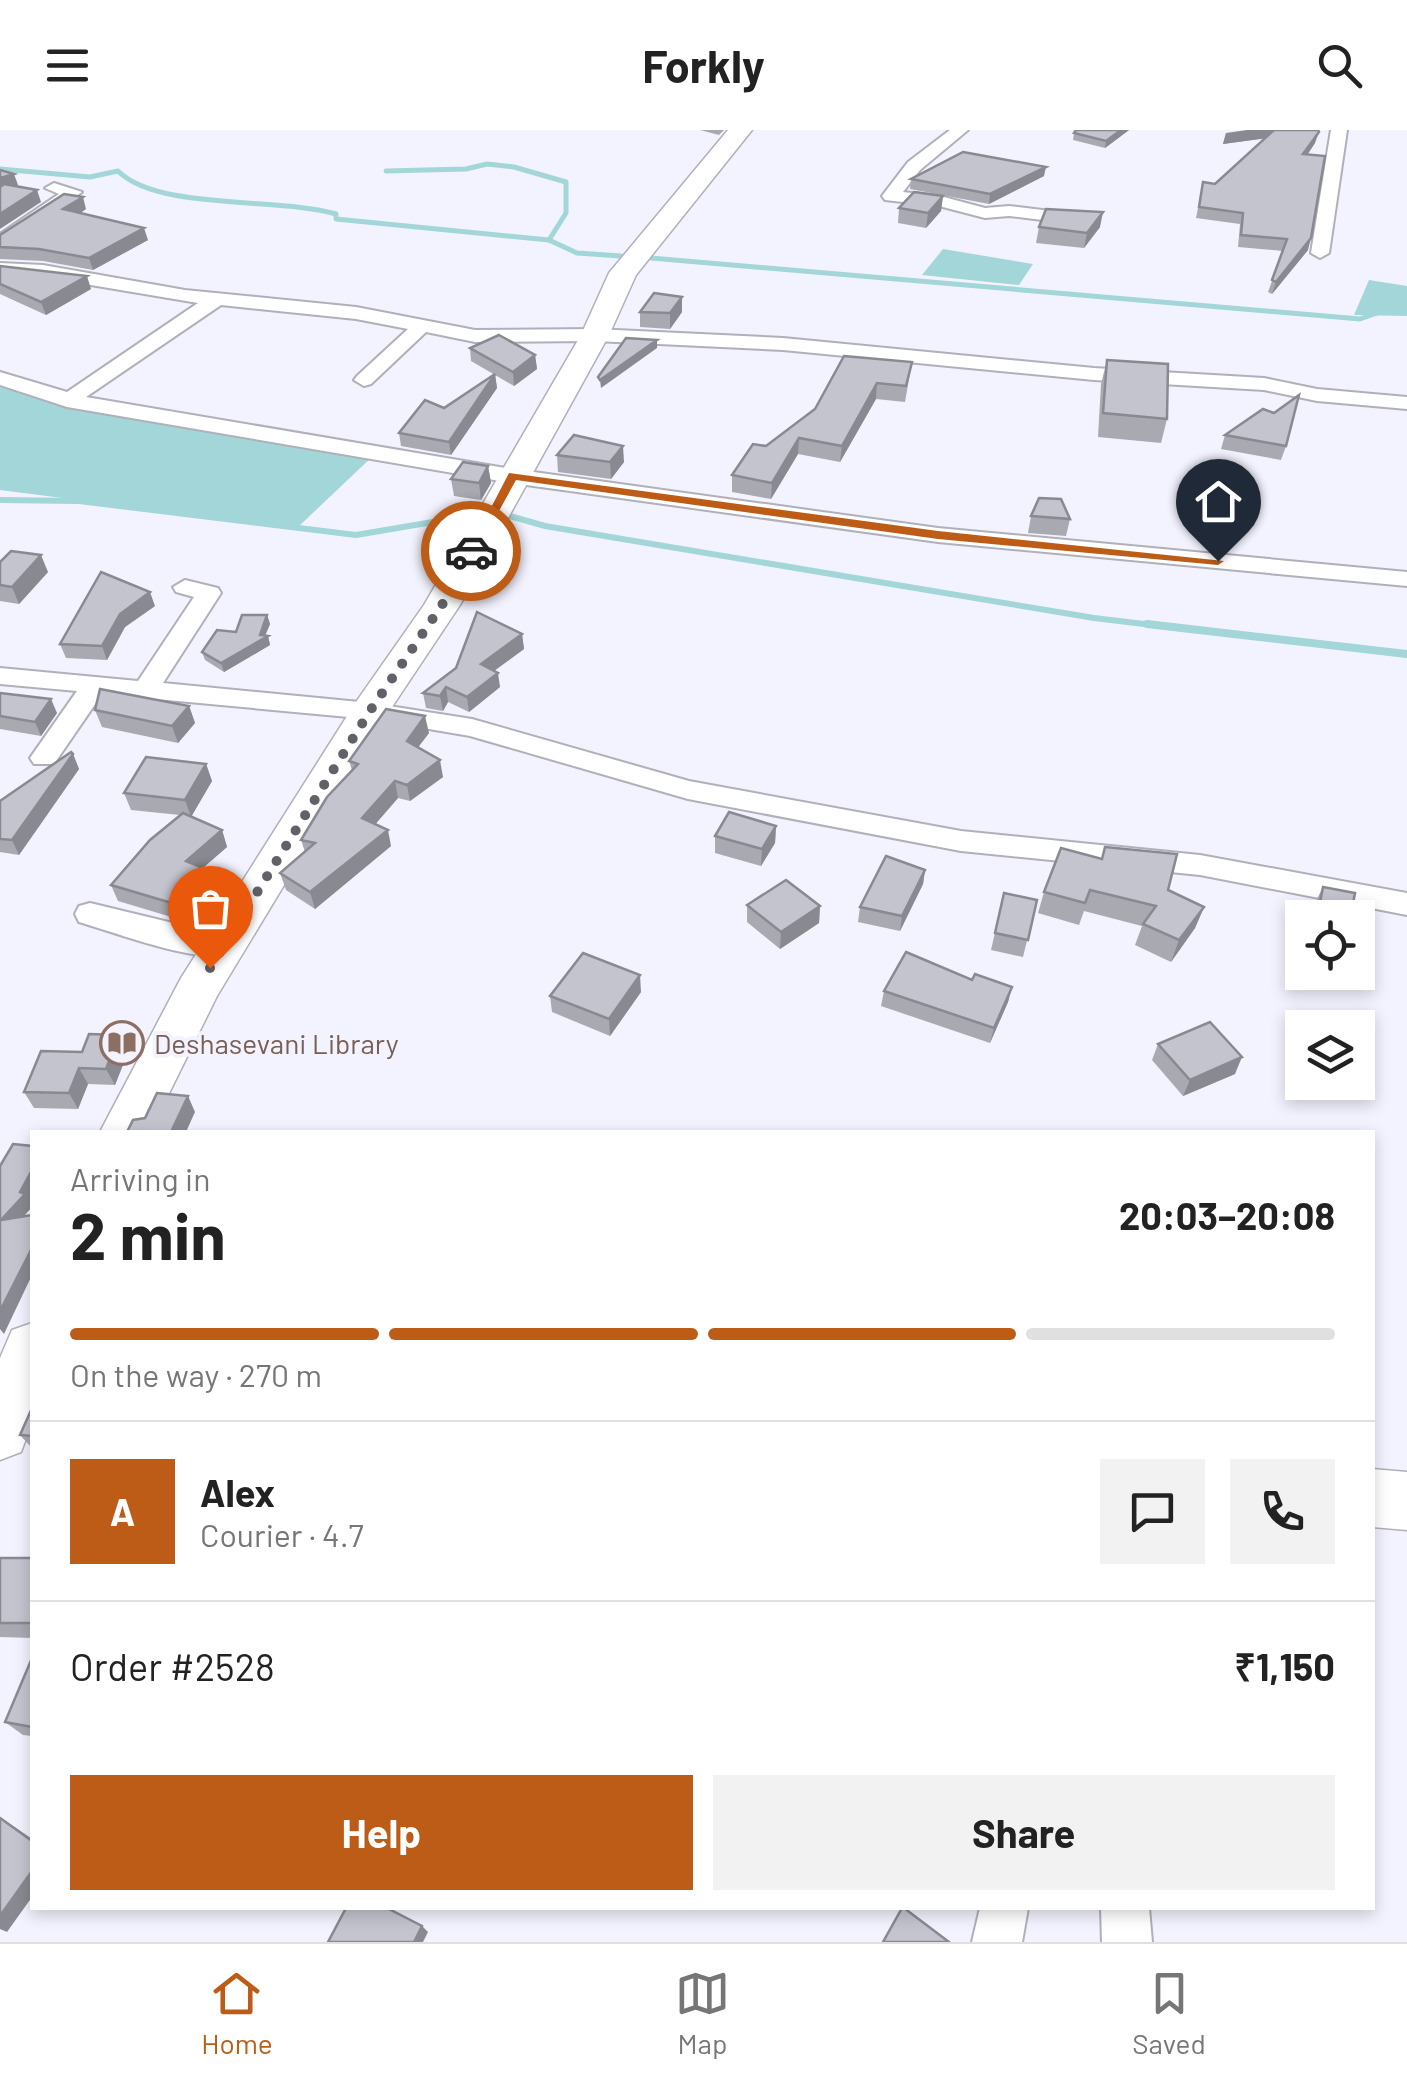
<!DOCTYPE html>
<meta charset="utf-8">
<style>
body{margin:0;font-family:Barlow,sans-serif;background:#f2f2f2;color:#222;height:100vh;display:flex;flex-direction:column;font-size:38px;white-space:nowrap}
*{box-sizing:border-box;margin:0}
p{font-size:32px;color:#767676}
.icon{flex:none;width:55px;height:55px;fill:none;stroke:currentColor;stroke-width:2;stroke-linecap:round;stroke-linejoin:round}
.map{position:relative;flex:1;overflow:hidden}
.panel{position:absolute;left:30px;top:1000px;width:1345px;height:780px;display:flex;flex-direction:column;background:#fff;border-radius:0px;box-shadow:0 5px 15px #0003}
.panel>*{flex:none}
.fabs{position:absolute;left:1285px;top:770px;display:grid;gap:20px}
.fabs a{display:grid;place-items:center;width:90px;height:90px;border-radius:0px;background:#fff;box-shadow:0 5px 15px #0003;font-size:50px}
.pin{position:absolute;display:grid;place-items:center;width:85px;height:85px;color:#fff;margin:-102px -42px;border-radius:50% 50% 50% 0;rotate:-45deg;box-shadow:0 0 10px #0007}
.pin .icon{rotate:45deg}
.courier{position:absolute;display:grid;place-items:center;width:100px;height:100px;margin:-50px;border:8px solid #bc5c16;border-radius:50%;background:#fff;color:#222;box-shadow:0 2px 12px #0007}
.headline em{font-style:normal;font-weight:700}
.headline div{display:flex;flex-direction:column-reverse}
.headline{display:flex;align-items:center;justify-content:space-between;height:170px;padding:0 40px}
h1{font-size:65px;font-weight:700;line-height:75px}
.bar{display:grid;grid-template-columns:repeat(4,1fr);gap:15px 10px;align-content:center;height:120px;padding:0 40px}
.bar i{height:12px;border-radius:8px;background:#e0e0e0}
.bar .selected{background:#bc5c16}
.bar p{grid-column:span 4}
.line{display:flex;align-items:center;gap:25px;padding:0 40px;border-top:2px solid #e0e0e0}
.line div{flex:1}
.round{display:grid;place-items:center;flex:none;width:105px;height:105px;border-radius:0px;background:#f2f2f2}
.cta{display:flex;gap:20px;margin-top:auto;padding:20px 40px}
.cta a{flex:1;height:115px;border-radius:0px;background:#bc5c16;color:#fff;font-size:40px;font-weight:700;line-height:115px;text-align:center}
.cta a+a{background:#f2f2f2;color:#222}
header{display:flex;justify-content:space-between;align-items:center;height:130px;padding:0 40px;background:#fff;font-size:45px;font-weight:700}
.menu{display:flex;justify-content:space-around;align-items:center;height:140px;border-top:2px solid #e0e0e0;background:#fff;font-size:28px;color:#767676}
.menu a{display:grid;justify-items:center;gap:5px}
.menu .selected{color:#bc5c16}
.map>svg:first-child{display:block}
.water{fill:#a3d6d8}
.lines{fill:none;stroke-linecap:round;stroke-linejoin:round}
.stream-far2{stroke:#a3d6d8;stroke-width:5}
.stream-far1{stroke:#a3d6d8;stroke-width:6}
.stream{stroke:#a3d6d8;stroke-width:8}
.street-casing{stroke:#afb0ba;stroke-width:4}
.secondary-casing{stroke:#afb0ba;stroke-width:3}
.street{fill:#fff;fill-rule:evenodd}
.secondary{fill:#fff;fill-rule:evenodd}
.wall{fill:#a9a9b2}
.shaded-wall{fill:#898991}
.building{fill:#c4c4cf;stroke:#898991;stroke-width:2.5}
.route{fill:#bc5c16}
.done{stroke:#616168;stroke-width:10;stroke-dasharray:0 18}
.labels{text-anchor:middle;dominant-baseline:central;stroke-width:8;stroke-linejoin:round;paint-order:stroke}
.education-label{font-size:28px;fill:#785e54;stroke:#f2f3fe;text-anchor:start}
</style>
<header><svg class="icon" aria-label="menu" viewBox="0 0 24 24"><path d="M4 6h16M4 12h16M4 18h16"/></svg>Forkly<svg class="icon" aria-label="search" viewBox="0 0 24 24"><circle cx="10" cy="10" r="6"/><path d="M15 15l6 6"/></svg></header>
<div class="map">
<svg width="1407" height="1812" viewBox="0 0 1407 1812">
<rect width="100%" height="100%" fill="#f2f3fe"/>
<!-- water -->
<g class="water">
<polygon points="943,119 1033,134 1019,155 922,145"/>
<polygon points="1369,150 1407,156 1407,186 1354,185"/>
<polygon points="0,257 90,281 374,325 297,398 0,360"/>
</g>
<g class="lines">
<!-- stream-far2 -->
<g class="stream-far2">
<path d="M0,39L90,47L118,41C158,81 280,67 336,84V89L549,110L566,83V52L514,37L487,34L466,39L386,41"/>
<polyline points="549,110 577,123 621,126"/>
<polyline points="651,128 1360,189 1380,182"/>
</g>
<!-- stream-far1 -->
<g class="stream-far1">
<polyline points="0,370 79,371 356,405 480,384"/>
<polyline points="510,386 545,396 1094,488 1169,497"/>
</g>
<!-- stream -->
<polyline class="stream" points="1147,494 1407,524"/>
<!-- street casing -->
<g class="street-casing">
<g id="street">
<polygon points="950,0 968,0 920,40 903,62 940,66 985,78 1009,76 1075,84 1084,89 1075,94 1009,86 985,88 939,76 885,70 882,66 908,32"/>
<polygon points="1331,0 1347,0 1329,123 1320,128 1311,123"/>
<polygon points="54,53 82,62 0,117 0,104 59,64 45,58"/>
<polygon points="0,133 43,135 185,160 356,177 475,200 595,199 783,208 1094,238 1264,248 1317,259 1407,267 1407,279 1317,271 1264,260 1094,250 783,220 595,211 475,212 426,202 371,254 364,256 354,250 357,246 408,199 356,189 221,175 86,267 512,339 938,398 1407,442 1407,456 938,412 512,353 67,277 0,255 0,242 67,262 198,173 43,147 0,145"/>
<polygon points="185,450 218,458 221,463 163,553 370,573 472,589 689,651 961,701 1200,725 1407,763 1407,785 1200,745 961,721 688,669 470,606 370,589 102,564 54,634 34,634 30,628 77,561 0,554 0,538 138,551 194,467 176,462 173,457"/>
<path d="M90,773L235,808L239,816L235,824C199,835 117,803 79,792L75,784L79,776Z"/>
<polygon points="980,1778 1028,1778 1022,1812 972,1812"/>
<polygon points="1101,1778 1149,1778 1152,1812 1102,1812"/>
</g>
</g>
<!-- secondary casing -->
<g class="secondary-casing">
<g id="secondary">
<polygon points="728,0 752,0 636,145 609,205 460,475 388,583 217,866 150,1002 100,1002 181,848 356,572 424,475 581,205 609,143"/>
<polygon points="32,1193 32,1293 21,1322 0,1330 0,1228 12,1200"/>
<polygon points="1372,1339 1407,1342 1407,1400 1372,1397"/>
</g>
</g>
<!-- street -->
<use href="#street" class="street"/>
<!-- secondary -->
<use href="#secondary" class="secondary"/>
</g>
<!-- wall -->
<g class="wall">
<polygon points="700,0 724,0 719,5"/>
<polygon points="1129,0 1105,18 1073,10 1074,3"/>
<polygon points="1226,3 1315,13 1308,24 1308,120 1272,164 1268,162 1283,121 1238,117 1240,94 1196,88 1203,52 1215,54 1265,8 1223,14"/>
<polygon points="1044,46 989,74 910,59 911,49"/>
<polygon points="943,66 941,81 926,98 898,93 899,78"/>
<polygon points="86,79 80,83 148,110 93,140 43,131 0,129 0,105"/>
<polygon points="1039,97 1100,97 1084,118 1036,113"/>
<polygon points="0,136 91,159 46,185 0,164"/>
<polygon points="682,167 682,182 670,199 640,197 640,182"/>
<polygon points="470,218 535,225 537,239 514,256 495,245 497,258 451,325 401,316 399,303 444,278 495,245 471,231"/>
<polygon points="1107,230 1167,289 1161,313 1098,307 1101,254"/>
<polygon points="912,232 905,272 876,269 840,332 798,324 771,369 732,362 732,345 766,316"/>
<polygon points="1225,305 1286,316 1281,330 1221,319"/>
<polygon points="557,325 624,332 611,349 558,342"/>
<polygon points="488,336 491,353 481,370 454,366 451,349"/>
<polygon points="1031,386 1070,389 1066,406 1028,403"/>
<polygon points="0,432 48,442 19,474 0,471"/>
<polygon points="155,476 125,497 107,530 66,528 60,514"/>
<polygon points="267,485 270,494 265,506 268,506 270,515 224,542 205,530 202,522"/>
<polygon points="522,504 524,519 494,541 500,557 469,582 448,572 443,581 426,578 423,563"/>
<polygon points="0,563 57,583 41,606 0,599"/>
<polygon points="189,576 195,593 178,613 102,597 95,580"/>
<polygon points="429,603 418,617 443,647 410,671 398,668 375,694 391,716 315,779 286,760 280,743 305,722 301,710 352,640 349,631"/>
<polygon points="73,624 79,639 19,725 0,722 0,671"/>
<polygon points="206,634 212,651 191,687 222,700 227,717 203,738 230,763 208,798 118,771 111,755 180,685 131,680 124,663"/>
<polygon points="776,696 775,713 761,736 715,723 715,706"/>
<polygon points="1061,718 1168,760 1204,777 1195,798 1171,832 1135,815 1142,796 1084,781 1079,795 1038,783 1044,762"/>
<polygon points="925,740 923,754 900,801 858,792 860,777"/>
<polygon points="1323,757 1351,784 1350,788 1313,788 1316,771"/>
<polygon points="1004,763 1037,770 1023,827 991,820"/>
<polygon points="747,775 820,776 819,793 780,819 747,792"/>
<polygon points="1012,857 1008,872 990,913 881,876 884,861"/>
<polygon points="641,862 610,906 552,882 550,866"/>
<polygon points="1158,914 1235,944 1183,966 1152,930"/>
<polygon points="82,922 128,922 115,955 88,954 78,979 34,978 24,962"/>
<polygon points="32,1278 32,1318 20,1305"/>
<polygon points="0,1428 32,1428 32,1508 0,1507"/>
<polygon points="32,1528 32,1606 23,1605 5,1592"/>
</g>
<!-- shaded-wall -->
<g class="shaded-wall">
<polygon points="1121,0 1129,0 1105,18 1106,11"/>
<polygon points="1247,0 1278,0 1276,7 1223,14 1226,3"/>
<polygon points="1319,2 1315,13 1300,35 1303,24"/>
<polygon points="1046,37 1044,46 989,74 990,64"/>
<polygon points="14,44 18,55 0,61 0,48"/>
<polygon points="37,60 41,72 0,99 0,84"/>
<polygon points="943,66 941,81 926,98 928,83"/>
<polygon points="83,67 86,79 67,92 63,79"/>
<polygon points="1103,82 1100,97 1084,118 1087,103"/>
<polygon points="144,98 148,110 93,140 89,128"/>
<polygon points="1311,108 1308,120 1272,164 1276,152"/>
<polygon points="87,146 91,159 46,185 41,172"/>
<polygon points="682,167 682,182 670,199 670,183"/>
<polygon points="657,210 657,218 601,258 600,250"/>
<polygon points="535,225 537,239 514,256 513,242"/>
<polygon points="495,244 497,258 451,325 449,312"/>
<polygon points="877,253 876,269 840,332 842,316"/>
<polygon points="799,308 798,324 771,369 772,353"/>
<polygon points="623,316 624,332 611,349 610,332"/>
<polygon points="488,336 491,353 481,370 479,353"/>
<polygon points="41,425 48,442 19,474 12,457"/>
<polygon points="150,462 155,476 125,497 107,530 102,516 120,484"/>
<polygon points="267,485 270,494 264,508 268,506 270,515 224,542 221,533 260,505"/>
<polygon points="522,504 524,519 483,549 481,534"/>
<polygon points="498,543 500,557 469,582 467,567"/>
<polygon points="446,557 448,572 443,581 440,566"/>
<polygon points="51,569 57,583 41,606 35,592"/>
<polygon points="189,576 195,593 178,613 172,596"/>
<polygon points="425,586 429,603 410,628 407,611"/>
<polygon points="73,624 79,639 19,725 12,710"/>
<polygon points="440,630 443,647 410,671 407,655"/>
<polygon points="206,634 212,651 191,687 185,670"/>
<polygon points="395,651 398,668 366,705 362,688"/>
<polygon points="776,696 775,713 761,736 762,719"/>
<polygon points="222,700 227,717 192,747 186,731"/>
<polygon points="388,700 391,716 315,779 310,762"/>
<polygon points="925,740 923,754 900,801 902,786"/>
<polygon points="225,747 230,763 208,798 202,782"/>
<polygon points="820,776 819,793 780,819 781,802"/>
<polygon points="1204,777 1195,798 1171,832 1179,810"/>
<polygon points="640,845 641,862 610,906 609,889"/>
<polygon points="1012,857 1008,872 990,913 994,898"/>
<polygon points="119,905 128,922 115,955 106,939"/>
<polygon points="1242,927 1235,944 1183,966 1190,950"/>
<polygon points="79,938 88,954 78,979 69,963"/>
<polygon points="188,966 195,982 186,1002 171,1002"/>
<polygon points="32,1040 32,1067 30,1072 32,1077 10,1102 1,1090 20,1062"/>
<polygon points="31,1118 32,1145 4,1204 0,1199 0,1181"/>
<polygon points="0,1687 32,1709 32,1711 0,1688"/>
<polygon points="32,1741 32,1767 7,1802 0,1799 0,1786"/>
<polygon points="422,1796 428,1802 423,1812 414,1812"/>
</g>
<!-- building -->
<g class="building">
<polygon points="1076,0 1121,0 1106,11 1074,3"/>
<polygon points="1274,0 1318,0 1319,2 1303,24 1325,26 1311,108 1276,152 1272,150 1287,109 1241,105 1243,83 1199,77 1203,52 1215,54"/>
<polygon points="963,22 1046,37 990,64 911,49"/>
<polygon points="0,40 14,44 0,48"/>
<polygon points="4,54 37,60 0,84 0,57"/>
<polygon points="914,62 943,66 928,83 899,78"/>
<polygon points="64,64 83,67 63,79 144,98 89,128 39,119 0,117 0,105"/>
<polygon points="1046,79 1103,82 1087,103 1039,97"/>
<polygon points="0,136 87,146 41,172 0,154"/>
<polygon points="654,163 682,167 670,183 640,182"/>
<polygon points="499,205 535,225 513,242 470,218"/>
<polygon points="626,208 657,210 600,250 598,247"/>
<polygon points="844,226 912,232 906,256 877,253 842,316 799,308 772,353 732,345 753,314 766,316 815,279"/>
<polygon points="1107,230 1168,234 1167,289 1103,283"/>
<polygon points="495,244 449,312 399,303 425,270 444,278"/>
<polygon points="1299,265 1286,316 1225,305 1263,279 1274,283"/>
<polygon points="574,305 623,316 610,332 557,325"/>
<polygon points="463,332 488,336 479,353 451,349"/>
<polygon points="1039,368 1061,369 1070,389 1031,386"/>
<polygon points="11,421 41,425 12,457 0,455 0,432"/>
<polygon points="101,442 150,462 120,484 102,516 60,514"/>
<polygon points="477,482 522,504 481,534 498,543 467,567 446,557 440,566 423,563 456,538"/>
<polygon points="242,485 267,485 260,505 268,506 221,533 202,522 217,500 236,502"/>
<polygon points="100,559 189,576 172,596 95,580"/>
<polygon points="0,563 51,569 35,592 0,586"/>
<polygon points="386,579 425,586 407,611 440,630 407,655 395,651 362,688 388,700 310,762 280,743 315,713 301,710 327,667 358,634 349,631"/>
<polygon points="71,622 73,624 12,710 0,709 0,671"/>
<polygon points="146,627 206,634 185,670 124,663"/>
<polygon points="729,682 776,696 762,719 715,706"/>
<polygon points="183,683 222,700 186,731 225,747 202,782 111,755 150,710"/>
<polygon points="1105,717 1177,724 1168,760 1204,777 1179,810 1143,794 1156,776 1090,760 1085,773 1044,762 1061,718 1102,729"/>
<polygon points="886,726 925,740 902,786 860,777"/>
<polygon points="786,750 820,776 781,802 747,775"/>
<polygon points="1323,757 1355,763 1351,784 1345,782 1340,788 1317,788"/>
<polygon points="1004,763 1037,770 1028,810 995,803"/>
<polygon points="906,822 972,850 975,844 1012,857 994,898 884,861"/>
<polygon points="583,823 640,845 609,889 550,866"/>
<polygon points="1210,892 1242,927 1190,950 1158,914"/>
<polygon points="89,904 119,905 106,939 79,938 69,963 24,962 41,921 82,922"/>
<polygon points="157,963 188,966 171,1002 127,1002 133,990 145,988"/>
<polygon points="13,1014 32,1016 32,1040 20,1062 25,1064 1,1090 32,1085 32,1118 0,1181 0,1036"/>
<polygon points="32,1278 32,1306 20,1305"/>
<rect x="0" y="1428" width="32" height="65"/>
<polygon points="32,1528 32,1597 5,1592"/>
<polygon points="0,1688 32,1711 32,1741 0,1786"/>
<polygon points="346,1778 387,1778 422,1796 414,1812 328,1812"/>
<polygon points="902,1778 904,1778 949,1812 883,1812"/>
</g>
<!-- route -->
<polygon class="route" points="509,343 938,401 1224,431 1218,435 938,409 516,350 477,421 467,424"/>
<g class="lines">
<!-- done -->
<polyline class="done" points="210,838 370,581 442,475 471,421"/>
</g>
<!-- icons -->
<defs>
<g id="library-ring" transform="scale(2.25)"><circle r="9.5" fill="#f2f3fe" stroke="#8d6e63" stroke-width="1.5"/><path d="M-6-4Q-3-5.5-.7-3.5V5Q-3 3-6 4ZM6-4Q3-5.5 .7-3.5V5Q3 3 6 4Z" fill="#8d6e63"/></g>
</defs>
<g fill-rule="evenodd">
<use href="#library-ring" x="122" y="913"/>
</g>
<g class="labels">
<!-- education labels -->
<g class="education-label">
<text x="154" y="913">Deshasevani Library</text>
</g>
</g>
</svg>
<div class="fabs">
<a><svg class="icon" aria-label="locate" viewBox="0 0 24 24"><circle cx="12" cy="12" r="6"/><path d="M12 2v4M12 18v4M2 12h4M18 12h4"/></svg></a>
<a><svg class="icon" aria-label="layers" viewBox="0 0 24 24"><path d="M12 4l9 5-9 5-9-5zM3 14l9 5 9-5"/></svg></a>
</div>
<div class="pin" style="left:210px;top:838px;background:#ea580c"><svg class="icon" aria-label="bag" viewBox="0 0 24 24"><path d="M5 8h14l-1 12H6zM9 8a3 3 0 0 1 6 0"/></svg></div>
<div class="pin" style="left:1218px;top:431px;background:#1f2937"><svg class="icon" aria-label="home" viewBox="0 0 24 24"><path d="M3 11l9-7 9 7M6 9v11h12V9"/></svg></div>
<div class="courier" style="left:471px;top:421px"><svg class="icon" aria-label="car" viewBox="0 0 24 24"><path d="M5 17H2v-5l4-1 3-4h7l3 4 3 1v5h-3M9 17h6M6 11h13"/><circle cx="7" cy="17" r="2"/><circle cx="17" cy="17" r="2"/></svg></div>
<section class="panel">
<div class="headline"><div><h1>2 min</h1><p>Arriving in</p></div><em>20:03–20:08</em></div>
<div class="bar"><i class="selected"></i><i class="selected"></i><i class="selected"></i><i></i><p>On the way · 270 m</p></div>
<div class="line" style="height:180px"><b class="round" style="background:#bc5c16;color:#fff">A</b><div><b>Alex</b><p>Courier · 4.7</p></div><a class="round"><svg class="icon" aria-label="chat" viewBox="0 0 24 24"><path d="M4 5h16v11H9l-5 4z"/></svg></a><a class="round"><svg class="icon" aria-label="phone" viewBox="0 0 24 24"><path d="M5 4h4l2 5-3 2q2 4 5 5l2-3 5 2v4C11 20 4 13 5 4z"/></svg></a></div>
<div class="line" style="height:130px"><div>Order #2528</div><b>₹1,150</b></div>
<div class="cta"><a>Help</a><a>Share</a></div>
</section>
</div>
<nav class="menu">
<a class="selected"><svg class="icon" aria-label="home" viewBox="0 0 24 24"><path d="M3 11l9-7 9 7M6 9v11h12V9"/></svg>Home</a>
<a><svg class="icon" aria-label="map" viewBox="0 0 24 24"><path d="M3 6l6-2 6 2 6-2v14l-6 2-6-2-6 2zM9 4v14M15 6v14"/></svg>Map</a>
<a><svg class="icon" aria-label="saved" viewBox="0 0 24 24"><path d="M7 4h10v16l-5-4-5 4z"/></svg>Saved</a>
</nav>
